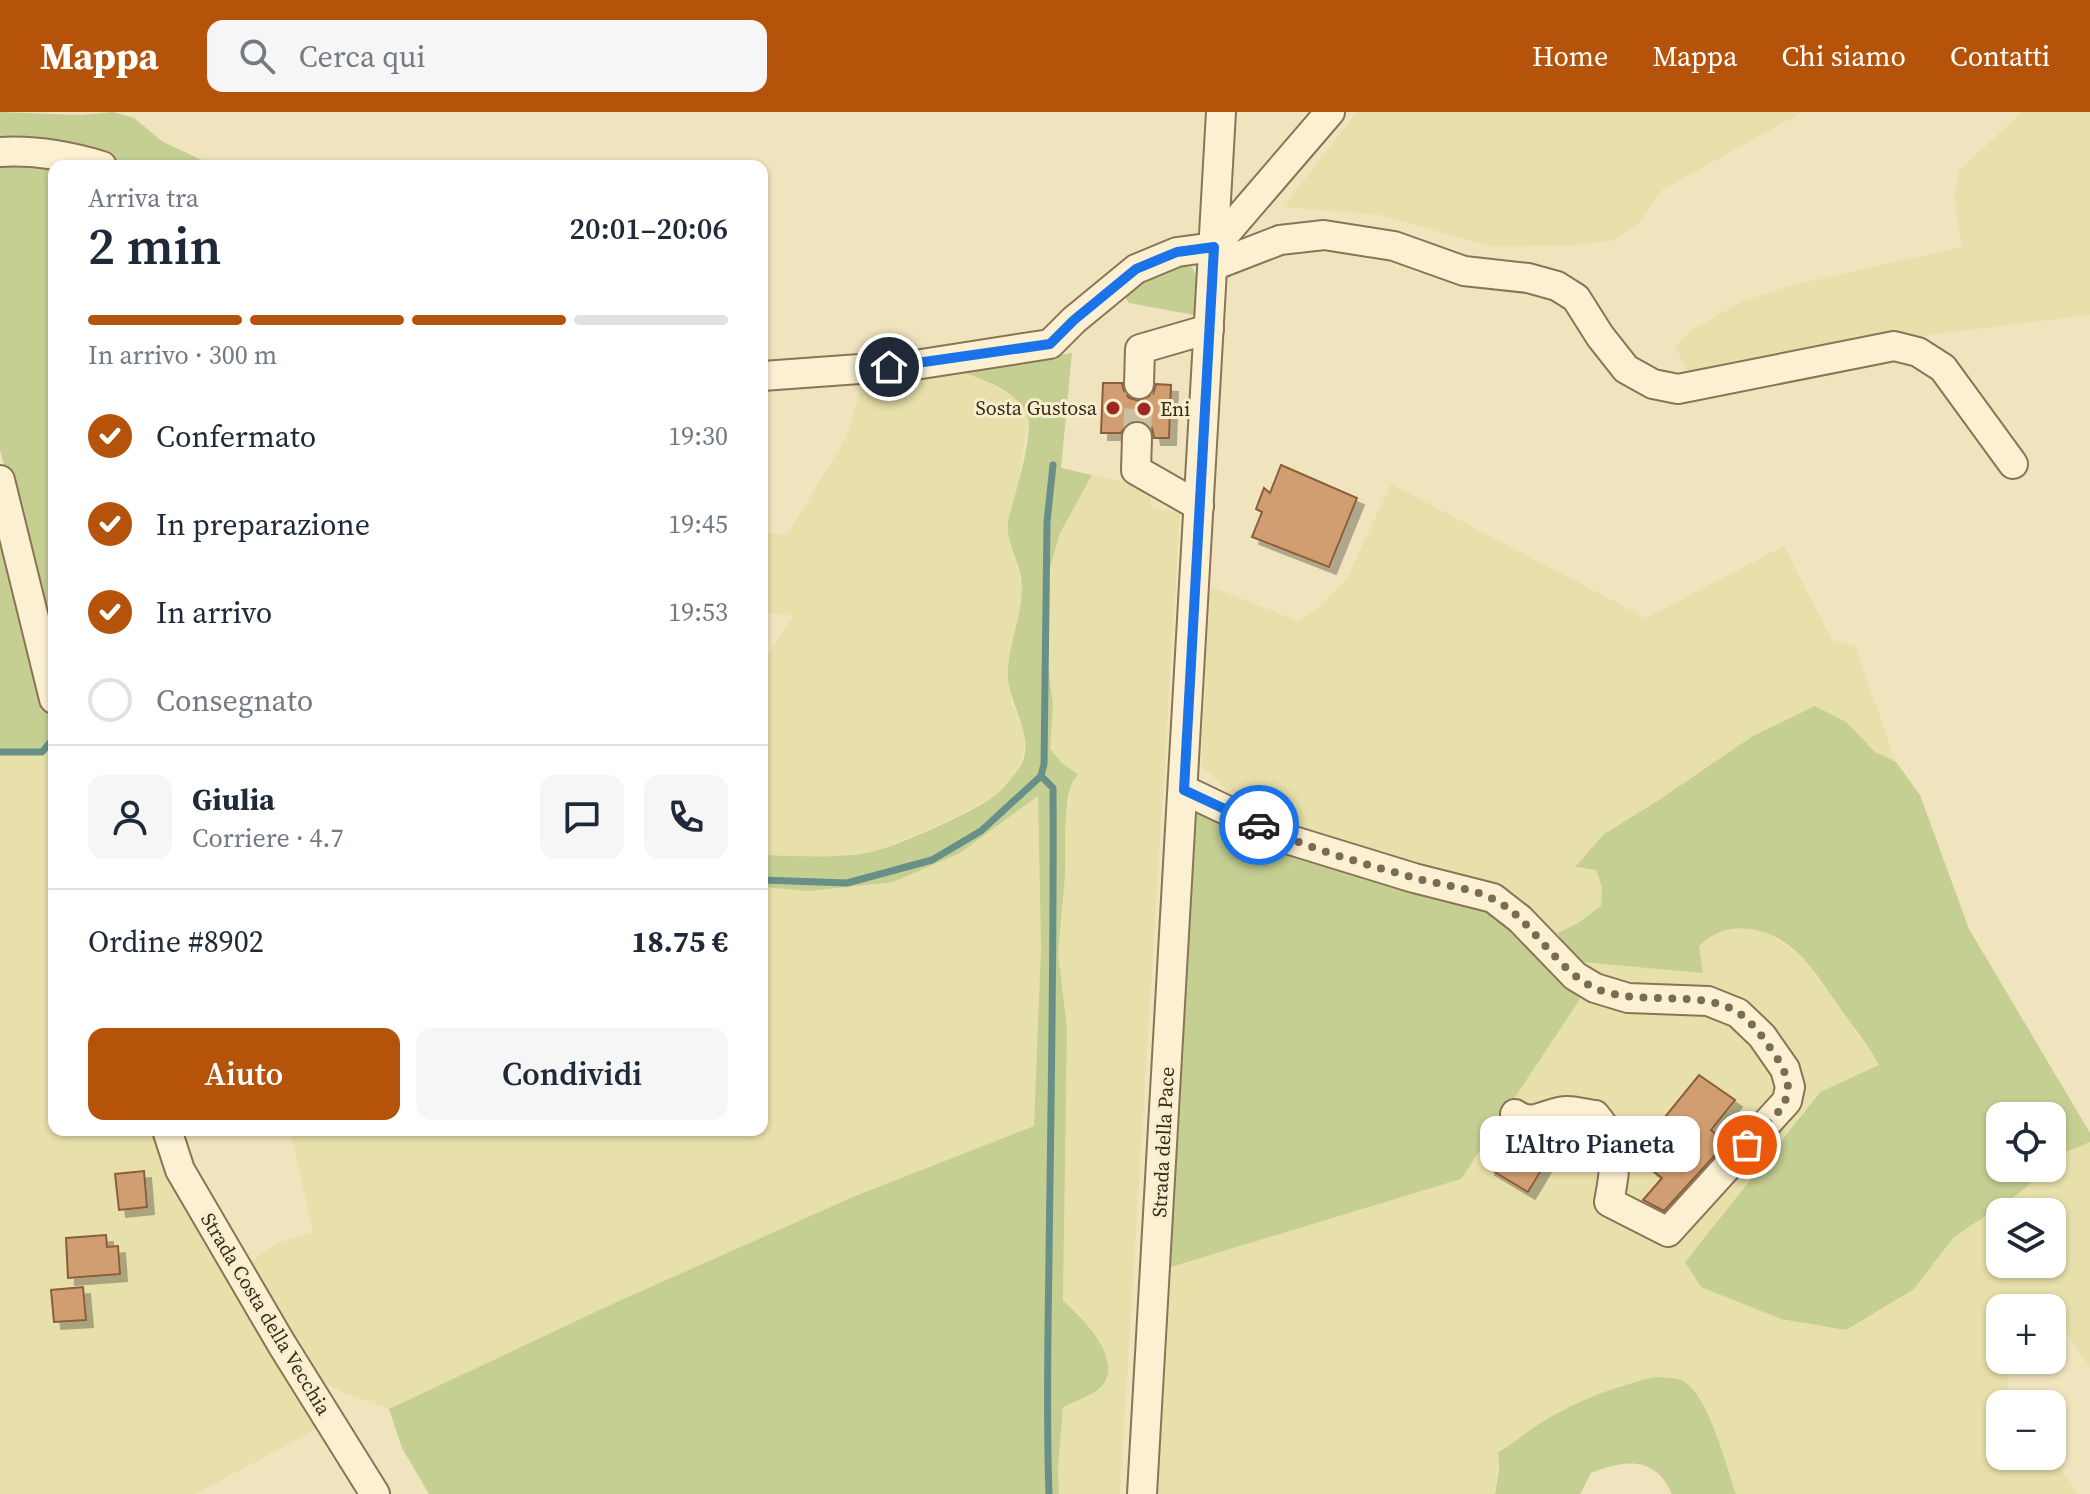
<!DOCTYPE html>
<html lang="it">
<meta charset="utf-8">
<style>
body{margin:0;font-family:"Source Serif 4",serif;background:#f6f6f7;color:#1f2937;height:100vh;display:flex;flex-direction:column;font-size:30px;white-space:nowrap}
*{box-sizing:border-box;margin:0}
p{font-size:26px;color:#747a83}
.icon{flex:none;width:44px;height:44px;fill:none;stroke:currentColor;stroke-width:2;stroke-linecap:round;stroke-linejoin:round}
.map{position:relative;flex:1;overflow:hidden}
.side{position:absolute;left:48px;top:48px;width:720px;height:976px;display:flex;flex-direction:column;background:#fff;border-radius:16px;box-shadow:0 2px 6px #0004}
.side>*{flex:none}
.controls{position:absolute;left:1986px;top:990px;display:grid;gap:16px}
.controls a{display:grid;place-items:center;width:80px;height:80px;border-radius:16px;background:#fff;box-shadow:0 2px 6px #0004;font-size:40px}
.pin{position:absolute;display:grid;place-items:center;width:68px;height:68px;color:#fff;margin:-34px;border:4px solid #fff;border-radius:50%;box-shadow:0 2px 8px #0007}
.courier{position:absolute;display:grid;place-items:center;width:80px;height:80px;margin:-40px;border:6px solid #1a73e8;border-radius:50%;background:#fff;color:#222;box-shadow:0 2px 10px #0007}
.bubble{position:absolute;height:56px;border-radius:16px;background:#fff;box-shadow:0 2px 6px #0004;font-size:26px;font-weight:600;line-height:56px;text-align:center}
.overview em{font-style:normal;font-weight:600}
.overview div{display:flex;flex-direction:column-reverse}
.overview{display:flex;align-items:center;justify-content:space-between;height:136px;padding:0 40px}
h1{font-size:52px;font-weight:600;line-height:60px}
.bar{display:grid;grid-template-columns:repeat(4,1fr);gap:12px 8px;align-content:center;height:96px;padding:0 40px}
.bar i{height:10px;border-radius:6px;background:#e0e1e3}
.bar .active{background:#b45309}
.bar p{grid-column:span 4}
.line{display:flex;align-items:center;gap:20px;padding:0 40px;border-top:2px solid #e0e1e3}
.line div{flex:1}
.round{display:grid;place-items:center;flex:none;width:84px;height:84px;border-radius:16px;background:#f6f6f7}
ol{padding:0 40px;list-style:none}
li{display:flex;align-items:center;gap:24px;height:88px}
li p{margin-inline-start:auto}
li .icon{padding:8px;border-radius:50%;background:#b45309;color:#fff;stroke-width:4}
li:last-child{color:#747a83}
li i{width:44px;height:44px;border:4px solid #e0e1e3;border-radius:50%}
.primary-button{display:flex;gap:16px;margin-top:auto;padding:16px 40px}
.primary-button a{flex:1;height:92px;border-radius:16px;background:#b45309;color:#fff;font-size:32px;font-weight:600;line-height:92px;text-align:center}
.primary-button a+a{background:#f6f6f7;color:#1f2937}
header{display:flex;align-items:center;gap:48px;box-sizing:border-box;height:112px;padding:0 40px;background:#b45309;color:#fff}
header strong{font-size:38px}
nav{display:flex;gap:44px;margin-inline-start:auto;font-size:28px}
.search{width:560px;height:72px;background:#f6f6f7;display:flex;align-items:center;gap:20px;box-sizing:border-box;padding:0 28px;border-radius:16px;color:#747a83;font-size:30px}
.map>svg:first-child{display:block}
.farmland{fill:#e7e0ab;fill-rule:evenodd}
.green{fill:#c5cf92}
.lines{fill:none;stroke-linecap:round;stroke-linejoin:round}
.stream{stroke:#699088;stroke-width:7}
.building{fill:#d19e71;stroke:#8b5e3a;stroke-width:2;filter:url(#shadow)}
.minor-tunnel{stroke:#cbbf9d;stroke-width:28;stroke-dasharray:28 14;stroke-linecap:butt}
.minor-casing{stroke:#8a7456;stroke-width:32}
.minor{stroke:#fbf1d2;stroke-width:28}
.done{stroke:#786c54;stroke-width:8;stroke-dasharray:0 14.4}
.route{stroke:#1a73e8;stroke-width:10}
.poi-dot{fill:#9d2822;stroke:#f7eece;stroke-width:3}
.labels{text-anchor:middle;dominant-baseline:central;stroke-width:6;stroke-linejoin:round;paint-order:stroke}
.poi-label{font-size:20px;fill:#382b1b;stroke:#f7eece;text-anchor:end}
.street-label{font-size:20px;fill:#382b1b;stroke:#f7eece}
</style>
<header>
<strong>Mappa</strong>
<div class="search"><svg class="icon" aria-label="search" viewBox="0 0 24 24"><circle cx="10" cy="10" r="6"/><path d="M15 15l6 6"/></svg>Cerca qui</div>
<nav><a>Home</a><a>Mappa</a><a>Chi siamo</a><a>Contatti</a></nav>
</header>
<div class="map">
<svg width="2090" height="1382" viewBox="0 0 2090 1382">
<defs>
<filter id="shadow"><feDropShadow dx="7" dy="7" stdDeviation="0" flood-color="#0004"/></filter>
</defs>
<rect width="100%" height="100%" fill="#f0e4be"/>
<!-- farmland -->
<g class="farmland">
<polygon points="1357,0 1803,0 1662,78 1638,113 1612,129 1575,133 1492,135 1380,103 1283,95"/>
<polygon points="2022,0 2090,0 2090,203 1914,225 1689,263 1675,234 1695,216 1741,190 1788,174 1962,135 1954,83 1959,59"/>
<polygon points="963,260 988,270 1017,287 1028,305 1019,369 1007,414 1022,475 1011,590 1026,624 1020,655 995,684 939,713 873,740 814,745 762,743 762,551 794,504 762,500 762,421 787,423 846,326 863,269"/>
<polygon points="1092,363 1152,376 1150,394 1180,401 1120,1382 1059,1382 1058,1356 1063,1294 1101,1276 1108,1248 1094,1221 1079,1202 1063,1190 1067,916 1058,841 1065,764 1065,716 1072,671 1063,652 1050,637 1053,593 1048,553 1050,457 1060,421"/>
<path d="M1391,372L1646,506L1784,434L1832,528L1855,534L1896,650L1875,640L1846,610L1815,595L1754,624L1656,690L1604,722L1576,756L1596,758L1602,775L1601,794L1578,811L1559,820L1703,860L1699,834L1711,822L1738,816H1752L1768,821L1803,845L1880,953L1819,980L1685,1149L1914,1177L1954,1125L2018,1082L2048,1056H2052V1052L2066,1040L2090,1030V1256L2066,1219H2052V1196H2000V1248H2008V1273L1998,1299L2000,1344L2052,1343L2078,1382H1736L1717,1327L1699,1283L1621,1273L1543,1309L1521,1328L1498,1340L1495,1382H1158L1171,1155L1461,1067L1415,764L1244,696L1201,653L1210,474L1298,509L1317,498L1346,468ZM2000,1100H2052V1152H2000Z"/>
<polygon points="54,631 54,1018 156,1018 170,1062 204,1132 320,1315 196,1382 0,1382 0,642 41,643"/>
<polygon points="1038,684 1041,835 1034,1014 854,1084 621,1188 389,1297 344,1281 324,1270 245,1153 278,1131 313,1120 290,1018 762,1018 762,775 809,779 960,741"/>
</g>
<!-- green -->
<g class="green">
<polygon points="0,0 80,3 113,0 134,6 163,30 215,54 116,54 52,37 0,32"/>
<polygon points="0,44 54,54 54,541 0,338"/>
<polygon points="1182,153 1192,155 1197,166 1194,203 1129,191 1124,183 1155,162"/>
<path d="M1072,241L1061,356L1092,363L1060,421L1050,456L1048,553L1053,593L1050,637L1063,652L1078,662L1072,671L1068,685L1065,716V764L1058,841L1067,916L1063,1189C1082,1205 1124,1247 1102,1274C1094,1283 1075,1289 1063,1295L1058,1356L1059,1382H429L402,1336L389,1297L621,1188L855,1084L1034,1014L1041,835L1038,684L960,741L893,770L809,779L762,775V743C798,744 836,747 871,740C896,735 973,700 993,685C1002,679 1011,666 1018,658C1040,627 1006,592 1008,559C1009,531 1022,503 1022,475C1022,455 1005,428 1008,410C1013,386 1035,324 1027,303C1017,278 985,269 963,260Z"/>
<polygon points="0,412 53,620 54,631 41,643 0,642"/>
<path d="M1815,594L1846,610L1875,640L1896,650L1920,683L1969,817L2090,1021V1030L2066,1040L2052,1052V1004H2000V1056H2048L2018,1082L1954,1125L1914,1177L1846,1218L1781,1207L1701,1175L1685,1150L1820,980L1879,953C1869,934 1853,915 1840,896C1828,880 1817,861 1803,846C1775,816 1730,803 1699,834L1703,861L1570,849L1558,821L1578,811L1601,794L1602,775L1596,758L1575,755L1604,722L1656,690L1753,624Z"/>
<polygon points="1191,699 1245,721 1492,799 1580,887 1461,1067 1171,1155 1183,820"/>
<path d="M1655,1265C1665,1266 1679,1265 1686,1271C1710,1288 1726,1354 1736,1382H1672C1655,1343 1624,1348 1591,1361L1580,1382H1495L1499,1356L1498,1340C1516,1331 1528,1318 1544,1309C1578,1288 1617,1274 1655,1265Z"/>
</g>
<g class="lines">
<!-- stream -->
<g class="stream">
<polyline points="0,640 42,640 54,626"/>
<path d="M1041,664L1053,676C1054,833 1051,989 1049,1145C1048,1224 1046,1303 1049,1382"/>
<polyline points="762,768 847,771 932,748 981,719 1041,664 1044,652 1047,410 1053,353"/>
</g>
</g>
<!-- building -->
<g class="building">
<polygon points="1103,271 1122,271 1124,279 1129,286 1139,289 1153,282 1156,272 1171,273 1169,326 1154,326 1152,316 1138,308 1128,310 1121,321 1101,321"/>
<polygon points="1281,353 1357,386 1329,455 1252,425 1262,400 1256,397 1264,376 1270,381"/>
<polygon points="1699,963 1735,988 1711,1018 1726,1031 1664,1099 1643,1088 1662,1066 1634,1043"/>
<polygon points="1510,1019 1525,1024 1552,1040 1528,1080 1488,1056"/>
<polygon points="144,1059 147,1095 119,1098 115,1062"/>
<polygon points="106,1123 107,1135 118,1134 120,1162 68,1166 66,1126"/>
<polygon points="83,1175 86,1208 54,1210 51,1178"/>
</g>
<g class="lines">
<!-- minor-tunnel -->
<polyline class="minor-tunnel" points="1137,325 1139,272"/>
<!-- minor casing -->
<g class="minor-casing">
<g id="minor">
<path d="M0,40C34,38 69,44 102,54"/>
<polyline points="1213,154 1280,128 1324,123 1394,134 1464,159 1528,166 1557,174 1576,186 1600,224 1626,257 1653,272 1678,277 1894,234 1918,240 1943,256 2013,352"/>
<polyline points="762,264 915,253 1050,232 1074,208 1136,157 1177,140 1214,135 1330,0"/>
<polyline points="1139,272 1140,237 1209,217"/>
<polyline points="1137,325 1136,358 1199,394"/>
<polyline points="0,368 54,587"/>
<path d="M1184,678L1287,727L1414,766L1493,786L1520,807L1575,864L1595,876L1628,886L1708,889L1738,901L1762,924L1785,957L1790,975L1787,989L1668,1120L1609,1090C1616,1054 1620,1032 1595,1003C1586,1002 1576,999 1567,999C1548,999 1533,1016 1515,1002"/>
<polyline points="167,1018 180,1058 281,1231 375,1382"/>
<polyline points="1142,1382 1221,0"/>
</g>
</g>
<!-- minor -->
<use href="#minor" class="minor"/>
</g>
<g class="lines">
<!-- done -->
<path class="done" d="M1259,713C1308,737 1362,751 1415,766C1439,773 1468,775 1491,786C1530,803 1556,860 1597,877C1641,895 1701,876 1739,901C1754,912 1765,928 1775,943C1805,987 1777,1000 1747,1033"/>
<!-- route -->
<polyline class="route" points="889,255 1050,232 1074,208 1136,157 1177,140 1214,135 1184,678 1259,713"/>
</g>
<!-- markers -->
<g class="poi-dot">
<circle cx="1113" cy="296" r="8"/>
<circle cx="1144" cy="297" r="8"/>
</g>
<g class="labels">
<!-- poi labels -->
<g class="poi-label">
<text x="1097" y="296">Sosta Gustosa</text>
<text x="1160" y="297" text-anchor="start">Eni</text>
</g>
<!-- street labels -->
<g class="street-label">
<text transform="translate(1163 1030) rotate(-87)">Strada della Pace</text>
<text transform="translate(266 1202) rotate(59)">Strada Costa della Vecchia</text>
</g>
</g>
</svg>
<div class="controls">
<a><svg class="icon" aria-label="locate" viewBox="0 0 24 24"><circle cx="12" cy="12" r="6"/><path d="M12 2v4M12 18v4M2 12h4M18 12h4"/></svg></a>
<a><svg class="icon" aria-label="layers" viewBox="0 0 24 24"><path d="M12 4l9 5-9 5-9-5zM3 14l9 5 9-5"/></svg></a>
<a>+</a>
<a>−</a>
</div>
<div class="pin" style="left:1747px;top:1033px;background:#ea580c"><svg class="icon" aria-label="bag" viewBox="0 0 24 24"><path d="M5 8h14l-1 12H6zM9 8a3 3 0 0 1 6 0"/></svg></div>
<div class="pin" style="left:889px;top:255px;background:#1f2937"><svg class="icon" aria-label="home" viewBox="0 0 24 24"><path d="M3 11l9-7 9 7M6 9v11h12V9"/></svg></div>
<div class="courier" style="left:1259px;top:713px"><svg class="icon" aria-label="car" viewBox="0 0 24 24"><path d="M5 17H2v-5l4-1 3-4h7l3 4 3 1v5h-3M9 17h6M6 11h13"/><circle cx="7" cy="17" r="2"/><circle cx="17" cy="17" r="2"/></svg></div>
<div class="bubble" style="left:1480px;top:1004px;width:220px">L'Altro Pianeta</div>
<section class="side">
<div class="overview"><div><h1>2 min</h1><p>Arriva tra</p></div><em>20:01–20:06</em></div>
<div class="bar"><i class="active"></i><i class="active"></i><i class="active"></i><i></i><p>In arrivo · 300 m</p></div>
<ol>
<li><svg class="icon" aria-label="check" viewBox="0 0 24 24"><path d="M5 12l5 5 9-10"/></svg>Confermato<p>19:30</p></li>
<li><svg class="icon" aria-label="check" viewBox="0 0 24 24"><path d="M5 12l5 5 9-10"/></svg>In preparazione<p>19:45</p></li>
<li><svg class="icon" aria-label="check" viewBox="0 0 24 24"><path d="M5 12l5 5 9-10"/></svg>In arrivo<p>19:53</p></li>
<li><i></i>Consegnato</li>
</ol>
<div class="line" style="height:144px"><a class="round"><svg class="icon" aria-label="person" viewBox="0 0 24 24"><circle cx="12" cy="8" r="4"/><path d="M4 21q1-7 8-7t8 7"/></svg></a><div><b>Giulia</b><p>Corriere · 4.7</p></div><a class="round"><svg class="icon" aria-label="chat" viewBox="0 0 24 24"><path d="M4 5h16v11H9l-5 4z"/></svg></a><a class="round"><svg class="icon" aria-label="phone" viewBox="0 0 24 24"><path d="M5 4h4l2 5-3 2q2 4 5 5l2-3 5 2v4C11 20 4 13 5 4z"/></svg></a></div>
<div class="line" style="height:104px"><div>Ordine #8902</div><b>18.75 €</b></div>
<div class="primary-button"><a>Aiuto</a><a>Condividi</a></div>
</section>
</div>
